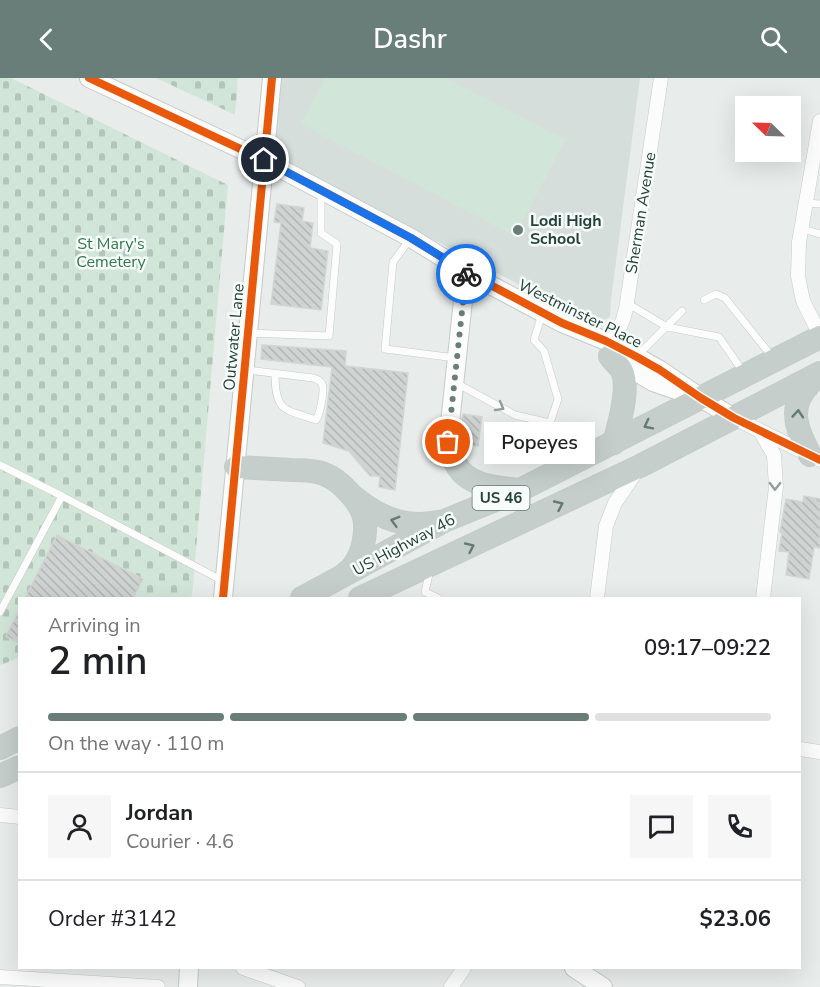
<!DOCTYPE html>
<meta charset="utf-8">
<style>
body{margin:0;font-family:"Nunito Sans",sans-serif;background:#f6f6f6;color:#202124;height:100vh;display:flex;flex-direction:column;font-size:22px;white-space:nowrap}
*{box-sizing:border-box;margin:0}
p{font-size:20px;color:#757577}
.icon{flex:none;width:33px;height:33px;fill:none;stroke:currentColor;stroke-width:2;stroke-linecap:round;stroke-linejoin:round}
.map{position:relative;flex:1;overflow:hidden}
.panel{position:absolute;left:18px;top:519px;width:783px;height:372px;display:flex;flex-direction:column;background:#fff;border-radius:0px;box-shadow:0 6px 24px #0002}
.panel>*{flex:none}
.needle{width:39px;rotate:293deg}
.controls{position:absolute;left:735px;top:18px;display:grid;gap:12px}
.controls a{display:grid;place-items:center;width:66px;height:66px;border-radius:0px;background:#fff;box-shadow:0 6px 24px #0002;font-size:30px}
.pin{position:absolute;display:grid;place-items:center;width:51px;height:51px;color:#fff;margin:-26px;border:3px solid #fff;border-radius:50%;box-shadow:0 2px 6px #0007}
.courier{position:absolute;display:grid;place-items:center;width:60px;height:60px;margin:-30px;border:4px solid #1a73e8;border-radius:50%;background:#fff;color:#222;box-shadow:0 2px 8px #0007}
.bubble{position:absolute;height:42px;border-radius:0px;background:#fff;box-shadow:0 6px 24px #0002;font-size:20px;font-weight:600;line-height:42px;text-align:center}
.summary em{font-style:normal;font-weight:600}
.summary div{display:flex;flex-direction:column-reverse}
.summary{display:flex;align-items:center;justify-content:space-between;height:102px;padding:0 30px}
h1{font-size:39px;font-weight:600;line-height:45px}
.bar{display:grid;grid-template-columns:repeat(4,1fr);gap:9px 6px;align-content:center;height:72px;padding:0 30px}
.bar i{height:8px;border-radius:4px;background:#e0e0e0}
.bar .active{background:#697e78}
.bar p{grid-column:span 4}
.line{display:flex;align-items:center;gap:15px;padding:0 30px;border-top:2px solid #e0e0e0}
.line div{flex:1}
.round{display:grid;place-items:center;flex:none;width:63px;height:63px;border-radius:0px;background:#f6f6f6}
header{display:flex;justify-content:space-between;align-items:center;height:78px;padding:0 30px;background:#697e78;color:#fff;font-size:27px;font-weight:600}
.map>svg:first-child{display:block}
.built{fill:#d6dedb}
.grass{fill:#d1e6d8}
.cemetery{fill:url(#cemetery-stones)}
.building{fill:url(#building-back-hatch);stroke:#d1d6d4;stroke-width:1.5}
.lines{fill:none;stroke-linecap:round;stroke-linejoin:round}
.service-casing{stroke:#c5cac8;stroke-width:8}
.minor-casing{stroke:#c5cac8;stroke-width:15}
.tertiary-casing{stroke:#c5cac8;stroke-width:20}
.trunk-casing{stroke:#c3ccc9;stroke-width:24}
.service{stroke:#fcfcfc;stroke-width:7}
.minor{stroke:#fcfcfc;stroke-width:14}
.tertiary{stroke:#fcfcfc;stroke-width:18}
.trunk{stroke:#c6cecc;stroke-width:22}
.cycleway-casing{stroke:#f7fbf9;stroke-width:11}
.cycleway{stroke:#e8590c;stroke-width:8}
.oneway{stroke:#909f9b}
.oneway2{stroke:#657a74}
.done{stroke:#697e78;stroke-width:6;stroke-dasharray:0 10.8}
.route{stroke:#1a73e8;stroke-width:8}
.poi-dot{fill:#697e78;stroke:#f7fbf9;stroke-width:2}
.labels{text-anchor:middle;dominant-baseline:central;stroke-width:5;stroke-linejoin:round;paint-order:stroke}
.shield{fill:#f7fbf9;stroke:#637a73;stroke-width:1.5}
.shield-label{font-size:15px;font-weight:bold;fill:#24423a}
.street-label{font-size:16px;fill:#24423a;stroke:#f7fbf9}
.poi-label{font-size:16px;font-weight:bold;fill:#24423a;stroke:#f7fbf9;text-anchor:start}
.park-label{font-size:16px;fill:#2d7a4b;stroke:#f7fbf9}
</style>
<header><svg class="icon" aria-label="back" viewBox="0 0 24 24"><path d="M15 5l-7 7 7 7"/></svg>Dashr<svg class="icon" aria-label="search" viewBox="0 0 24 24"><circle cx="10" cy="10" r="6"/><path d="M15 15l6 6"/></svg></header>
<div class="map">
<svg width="820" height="909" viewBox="0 0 820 909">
<defs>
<pattern id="cemetery-stones" width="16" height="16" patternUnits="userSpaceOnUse" patternTransform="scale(1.5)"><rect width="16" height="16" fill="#d1e6d8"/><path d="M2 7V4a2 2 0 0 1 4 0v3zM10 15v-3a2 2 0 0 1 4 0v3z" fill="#b3c6ba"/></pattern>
<pattern id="building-back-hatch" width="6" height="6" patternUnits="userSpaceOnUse" patternTransform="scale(1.5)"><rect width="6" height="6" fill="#cfd4d2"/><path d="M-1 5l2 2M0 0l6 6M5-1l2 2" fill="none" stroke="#b2b7b5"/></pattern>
</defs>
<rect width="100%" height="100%" fill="#e8edeb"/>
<!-- built -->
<polygon class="built" points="279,0 640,0 611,222 610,239 596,247 284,83 277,76 274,68"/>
<!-- grass -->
<polygon class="grass" points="325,0 446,0 565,62 515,158 301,46"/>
<!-- cemetery -->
<g class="cemetery">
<polygon points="0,0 11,0 228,107 192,518 184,520 20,520 19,580 0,587"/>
<polygon points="156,0 238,0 235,37 227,33"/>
</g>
<!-- building -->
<g class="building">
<polygon points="277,126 304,130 302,143 313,145 310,170 328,173 321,232 271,226 281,145 274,144"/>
<polygon points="262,267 346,273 345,288 408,295 395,412 379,409 380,398 370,398 349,373 323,365 332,289 261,281"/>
<polygon points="463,336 482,339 478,368 463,366 460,359"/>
<polygon points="804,418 820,421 820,470 814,469 809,501 786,497 789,474 779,473 782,455 780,454 786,421 803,424"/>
<polygon points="57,457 143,501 133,520 25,520"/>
<polygon points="20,531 20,566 6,558"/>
</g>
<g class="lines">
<!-- service casing -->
<g class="service-casing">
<g id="service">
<polyline points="806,125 820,126"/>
<polyline points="802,151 820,156"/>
<polyline points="411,160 393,184 385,271 456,280"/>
<polyline points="704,222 716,216 725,220 773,280"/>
<polyline points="627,225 667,249 719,259 744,295"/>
<polyline points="542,236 534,262 544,273 558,321 550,345 562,388"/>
<polyline points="250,255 329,258 337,166 321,155 321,114"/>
<polyline points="637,278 682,233"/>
<path d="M247,292L313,300C317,301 320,302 322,306C325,312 320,336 316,342C283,331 275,333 275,295"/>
<polyline points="456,305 515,337 550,345"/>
<polyline points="0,387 62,418 223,503"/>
<polyline points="430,492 425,514 438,520"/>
<polyline points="0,534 62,418"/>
</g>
</g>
<!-- minor casing -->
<g class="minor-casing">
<g id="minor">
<polyline points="820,43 799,164 798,198 803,223 820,257"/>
<path d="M606,263C620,252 622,247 626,231L661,0"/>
<polyline points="734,340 820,382"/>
<polyline points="760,353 774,377 776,409 763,520"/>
<polyline points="597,520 606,448 615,425 638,391"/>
<polyline points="800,671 820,674"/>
<polyline points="0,737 20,739"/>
<polyline points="243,890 298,909"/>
<polyline points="0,899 158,909"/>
<polyline points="451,909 464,890"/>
</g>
</g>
<!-- tertiary casing -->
<g class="tertiary-casing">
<g id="tertiary">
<polyline points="89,0 264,82 321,112 411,160 466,194 562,245 606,263 637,279 660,292 701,320 734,340"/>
<polyline points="613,280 653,304 682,314"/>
<polyline points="448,364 466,194"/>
<polyline points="223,520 272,0"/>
<polyline points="574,890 603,909"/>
<polyline points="188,909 189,890"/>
</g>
</g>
<!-- trunk casing -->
<g class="trunk-casing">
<g id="trunk">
<path d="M610,278C613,283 620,288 622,293C630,310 619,347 614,365"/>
<path d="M448,364C451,371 453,380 456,386C468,409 497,409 519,412"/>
<path d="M810,377C801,359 790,339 800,319C804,312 810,306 814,300"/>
<path d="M236,389C255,390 273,391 292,392C302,392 315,392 324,396C337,401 345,410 353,419C362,430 366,439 365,453C364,468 359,485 346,495"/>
<path d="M355,420C379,440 407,451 438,444"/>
<polyline points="302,520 444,443 520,412 820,259"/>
<polyline points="360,520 640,388 820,295"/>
<polyline points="0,670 20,660"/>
<polyline points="0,698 20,689"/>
</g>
</g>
<!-- service -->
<use href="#service" class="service"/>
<!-- minor -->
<use href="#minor" class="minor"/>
<!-- tertiary -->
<use href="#tertiary" class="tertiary"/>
<!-- trunk -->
<use href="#trunk" class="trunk"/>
<!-- cycleway casing -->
<g class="cycleway-casing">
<g id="cycleway">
<polyline points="89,0 264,82 321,112 411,160 466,194 562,245 606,263 637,279 660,292 701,320 734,340 820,382"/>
<polyline points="223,520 272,0"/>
</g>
</g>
<!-- cycleway -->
<use href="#cycleway" class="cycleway"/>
</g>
<!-- one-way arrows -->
<defs><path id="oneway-chevron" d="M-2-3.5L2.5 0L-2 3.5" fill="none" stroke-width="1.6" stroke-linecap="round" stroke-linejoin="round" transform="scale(1.5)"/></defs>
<g class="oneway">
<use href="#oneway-chevron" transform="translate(500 329) rotate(29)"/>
<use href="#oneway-chevron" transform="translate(775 408) rotate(91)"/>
</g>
<g class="oneway2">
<use href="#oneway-chevron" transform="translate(798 336) rotate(-86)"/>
<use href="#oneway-chevron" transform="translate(648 347) rotate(153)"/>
<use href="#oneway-chevron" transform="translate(559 427) rotate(-25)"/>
<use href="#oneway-chevron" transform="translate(395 443) rotate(-164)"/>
<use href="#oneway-chevron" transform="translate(470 469) rotate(-25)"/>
</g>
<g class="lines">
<!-- done -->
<polyline class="done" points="448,364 466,196"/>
<!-- route -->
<polyline class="route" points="264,82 411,160 466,194 466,196"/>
</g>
<!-- markers -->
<circle class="poi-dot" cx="518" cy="152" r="6"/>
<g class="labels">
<!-- shield labels -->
<rect class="shield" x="472.5" y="408" width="57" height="24" rx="4.5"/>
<g class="shield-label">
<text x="501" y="420">US 46</text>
</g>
<!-- street labels -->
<g class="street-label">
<text transform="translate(641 135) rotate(-81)">Sherman Avenue</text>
<text transform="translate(580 236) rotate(26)">Westminster Place</text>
<text transform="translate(234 259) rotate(-85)">Outwater Lane</text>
<text transform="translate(404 467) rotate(-28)">US Highway 46</text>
</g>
<!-- poi labels -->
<g class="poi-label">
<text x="530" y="143">Lodi High<tspan x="530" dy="18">School</tspan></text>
</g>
<!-- park labels -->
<g class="park-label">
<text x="111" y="166">St Mary's<tspan x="111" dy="18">Cemetery</tspan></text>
</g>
</g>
</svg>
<div class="controls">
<a><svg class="needle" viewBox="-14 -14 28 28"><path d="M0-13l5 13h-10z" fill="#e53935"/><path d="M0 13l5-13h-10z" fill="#757577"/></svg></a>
</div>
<div class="pin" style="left:448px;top:364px;background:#ea580c"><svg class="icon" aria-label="bag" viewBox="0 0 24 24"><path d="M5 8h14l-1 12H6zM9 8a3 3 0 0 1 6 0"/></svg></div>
<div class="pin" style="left:264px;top:82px;background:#1f2937"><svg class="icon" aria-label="home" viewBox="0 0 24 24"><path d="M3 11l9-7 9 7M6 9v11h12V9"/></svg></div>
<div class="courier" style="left:466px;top:196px"><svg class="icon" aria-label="bike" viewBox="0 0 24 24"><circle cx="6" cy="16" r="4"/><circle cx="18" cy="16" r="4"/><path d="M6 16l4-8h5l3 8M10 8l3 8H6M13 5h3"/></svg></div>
<div class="bubble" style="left:484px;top:344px;width:111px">Popeyes</div>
<section class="panel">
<div class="summary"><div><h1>2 min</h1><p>Arriving in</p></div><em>09:17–09:22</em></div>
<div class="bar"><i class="active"></i><i class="active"></i><i class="active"></i><i></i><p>On the way · 110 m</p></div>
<div class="line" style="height:108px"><a class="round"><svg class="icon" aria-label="person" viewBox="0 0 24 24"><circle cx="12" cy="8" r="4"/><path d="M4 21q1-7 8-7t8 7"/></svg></a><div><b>Jordan</b><p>Courier · 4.6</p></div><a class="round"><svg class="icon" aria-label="chat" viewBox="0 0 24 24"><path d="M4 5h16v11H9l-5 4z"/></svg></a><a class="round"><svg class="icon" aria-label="phone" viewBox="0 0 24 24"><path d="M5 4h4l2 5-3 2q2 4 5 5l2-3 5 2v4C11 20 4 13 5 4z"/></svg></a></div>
<div class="line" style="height:78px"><div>Order #3142</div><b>$23.06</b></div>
</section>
</div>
